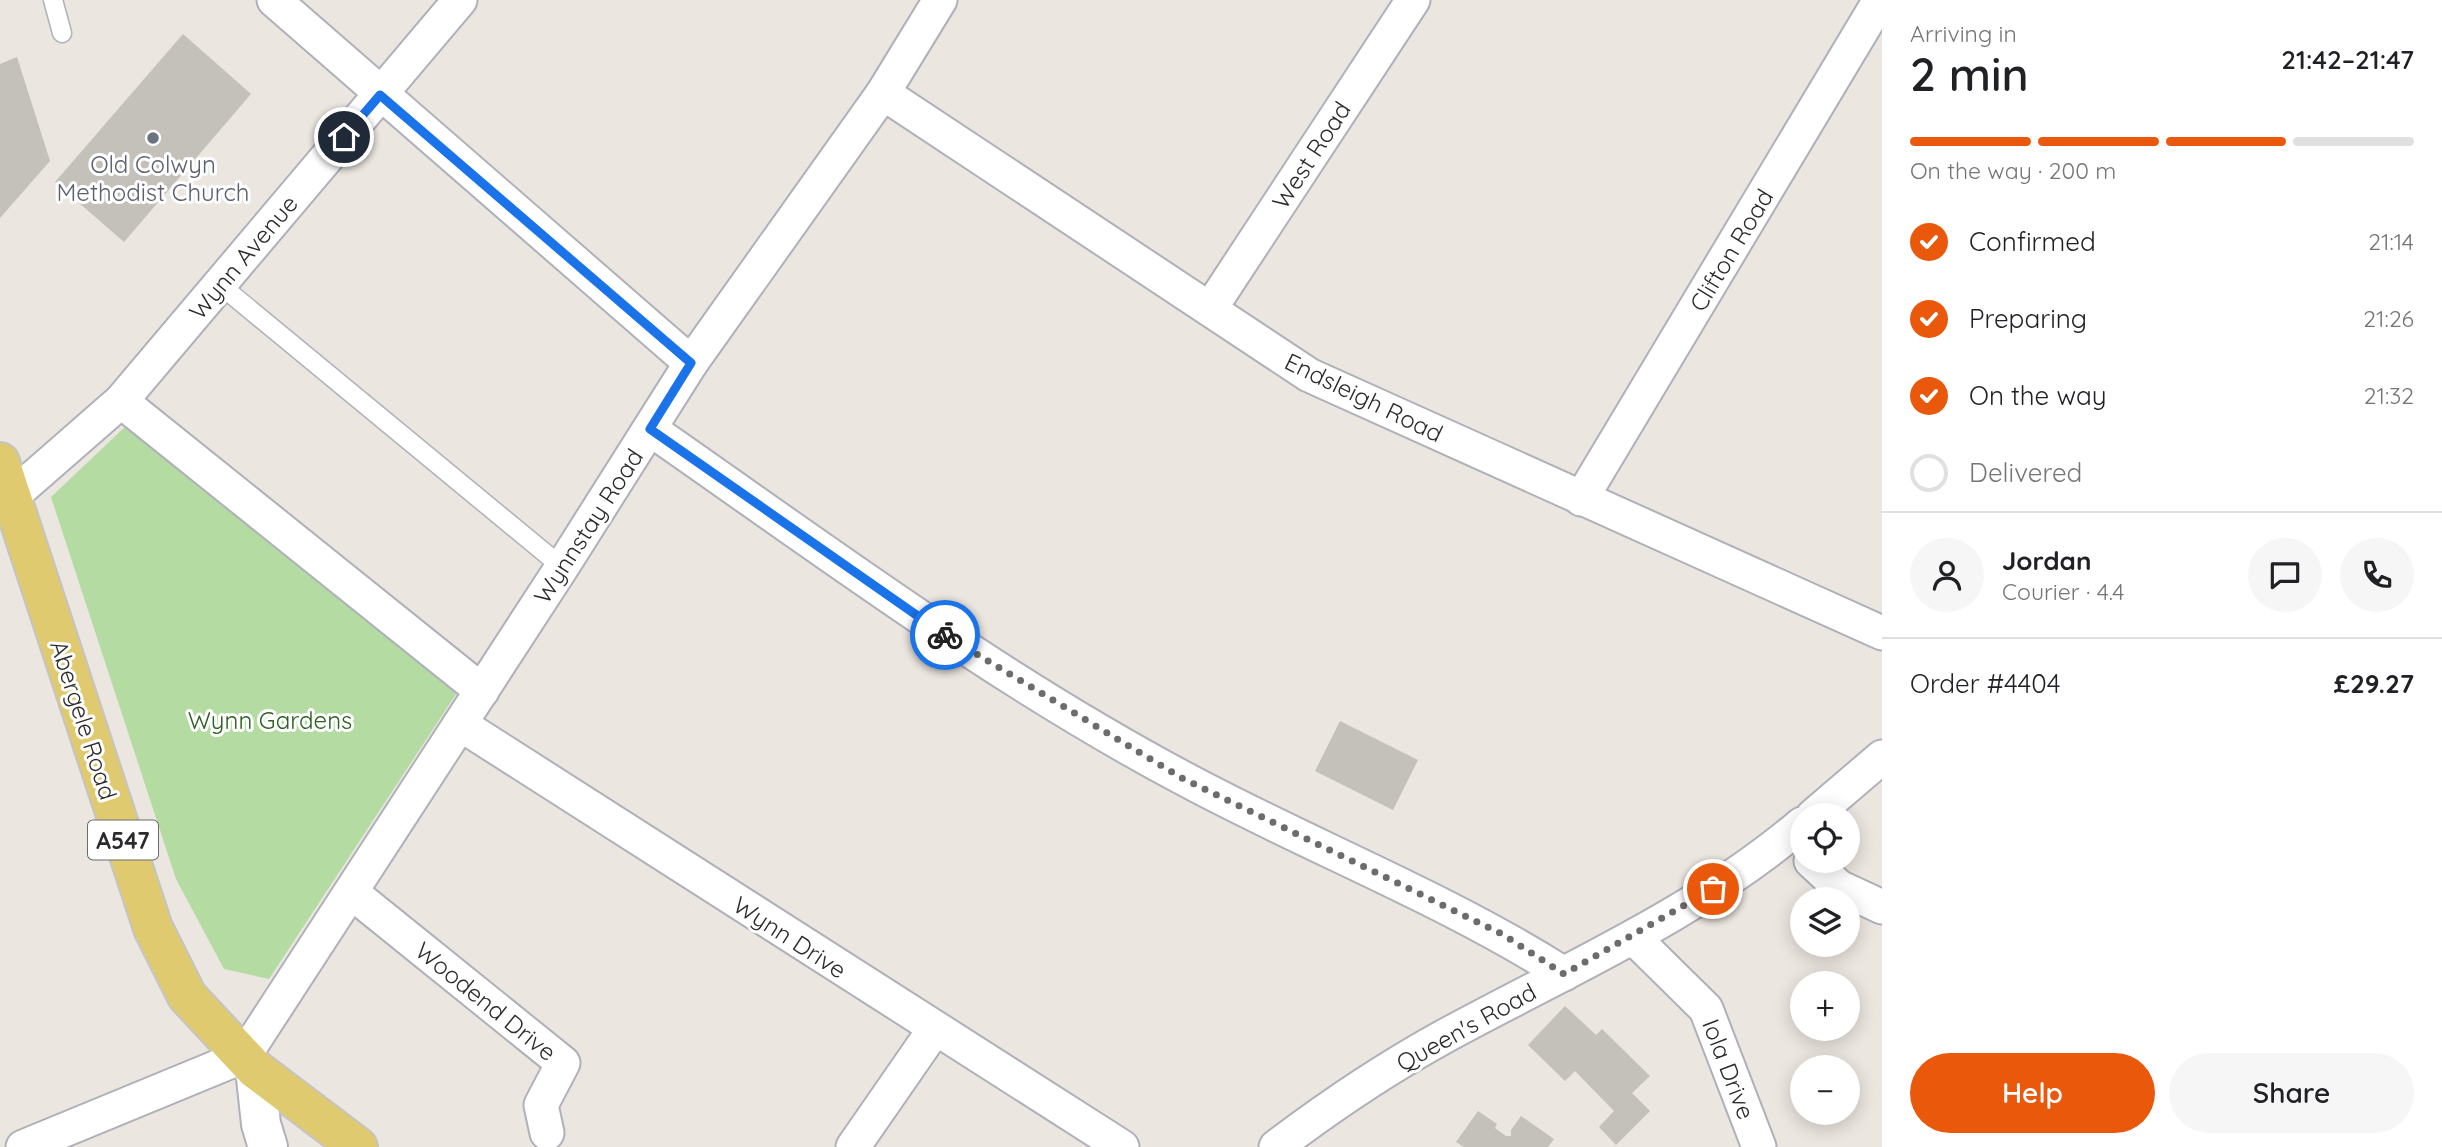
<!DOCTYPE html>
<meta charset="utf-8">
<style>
body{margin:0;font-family:Quicksand,sans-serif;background:#f6f6f6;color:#202124;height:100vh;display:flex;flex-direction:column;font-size:26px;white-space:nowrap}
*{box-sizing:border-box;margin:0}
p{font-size:23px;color:#757577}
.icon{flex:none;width:38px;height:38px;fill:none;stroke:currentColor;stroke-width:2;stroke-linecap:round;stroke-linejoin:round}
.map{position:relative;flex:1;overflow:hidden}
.drawer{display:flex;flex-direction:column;background:#fff;width:560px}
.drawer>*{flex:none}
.fabs{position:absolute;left:1790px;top:803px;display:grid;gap:14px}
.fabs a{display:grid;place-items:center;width:70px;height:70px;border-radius:50%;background:#fff;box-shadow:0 4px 18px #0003;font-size:35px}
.pin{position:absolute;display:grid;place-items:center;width:60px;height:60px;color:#fff;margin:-30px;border:4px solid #fff;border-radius:50%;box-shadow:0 2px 7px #0007}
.courier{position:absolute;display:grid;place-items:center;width:70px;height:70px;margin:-35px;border:5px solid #1a73e8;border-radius:50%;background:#fff;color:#222;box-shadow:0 2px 9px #0007}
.overview em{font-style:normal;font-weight:600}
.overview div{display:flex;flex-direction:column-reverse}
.overview{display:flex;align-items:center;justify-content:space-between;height:119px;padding:0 28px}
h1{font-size:46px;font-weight:600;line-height:52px}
.bar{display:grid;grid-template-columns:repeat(4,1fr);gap:10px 7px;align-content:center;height:84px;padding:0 28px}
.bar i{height:9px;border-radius:5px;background:#e0e0e0}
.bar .selected{background:#ea580c}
.bar p{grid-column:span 4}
.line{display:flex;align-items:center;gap:18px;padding:0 28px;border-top:2px solid #e0e0e0}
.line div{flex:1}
.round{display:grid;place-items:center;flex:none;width:74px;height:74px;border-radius:37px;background:#f6f6f6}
ol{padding:0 28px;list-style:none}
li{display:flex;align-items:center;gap:21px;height:77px}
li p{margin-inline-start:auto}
li .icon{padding:7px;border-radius:50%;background:#ea580c;color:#fff;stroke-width:4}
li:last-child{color:#757577}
li i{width:38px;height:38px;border:4px solid #e0e0e0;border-radius:50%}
.action{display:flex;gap:14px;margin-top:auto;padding:14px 28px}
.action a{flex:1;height:80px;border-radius:42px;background:#ea580c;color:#fff;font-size:28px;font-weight:600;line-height:80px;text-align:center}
.action a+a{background:#f6f6f6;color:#202124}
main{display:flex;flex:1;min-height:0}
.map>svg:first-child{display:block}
.green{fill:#b3dba2}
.building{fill:#c4c0ba}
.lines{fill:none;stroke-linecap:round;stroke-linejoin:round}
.service-casing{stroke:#afb0ba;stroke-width:21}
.minor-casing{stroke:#afb0ba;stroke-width:37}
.tertiary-casing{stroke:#afb0ba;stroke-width:42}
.primary-casing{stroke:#c4c4c4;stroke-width:42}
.service{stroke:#fff;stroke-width:18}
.minor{stroke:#fff;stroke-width:33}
.tertiary{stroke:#fff;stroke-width:38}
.primary{stroke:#e0ca6f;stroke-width:38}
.done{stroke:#6e6c6a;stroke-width:7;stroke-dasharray:0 12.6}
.route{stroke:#1a73e8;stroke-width:9}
.worship-dot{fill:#6b7280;stroke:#fff;stroke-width:2.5}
.labels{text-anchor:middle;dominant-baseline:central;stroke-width:6;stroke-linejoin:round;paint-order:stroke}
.shield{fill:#fff;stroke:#6b6b6b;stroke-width:2}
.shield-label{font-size:23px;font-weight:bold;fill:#2b2b2b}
.street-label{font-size:24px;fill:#2b2b2b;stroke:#fff}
.worship-label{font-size:24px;fill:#5b616d;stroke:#fff}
.park-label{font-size:24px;fill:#2d6023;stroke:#fff}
</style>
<main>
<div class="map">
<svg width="1882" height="1147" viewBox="0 0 1882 1147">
<rect width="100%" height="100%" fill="#ebe6df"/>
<!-- green -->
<polygon class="green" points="128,424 458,691 269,979 224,969 176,879 51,497"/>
<!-- building -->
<g class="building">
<polygon points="183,34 251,94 124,242 55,182"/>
<polygon points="17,57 50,161 0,218 0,64"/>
<polygon points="1340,721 1418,760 1393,810 1315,771"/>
<polygon points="1565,1006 1596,1035 1602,1029 1650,1076 1632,1093 1650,1111 1616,1145 1599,1127 1614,1111 1575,1071 1565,1081 1528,1045"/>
<polygon points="1478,1111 1497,1124 1495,1128 1506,1136 1511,1136 1511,1130 1521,1116 1554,1139 1548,1147 1464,1147 1456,1142"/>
</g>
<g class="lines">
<!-- service casing -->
<g class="service-casing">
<g id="service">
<polyline points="53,0 62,33"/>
<polyline points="219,284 562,567"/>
</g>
</g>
<!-- minor casing -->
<g class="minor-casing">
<g id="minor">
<polyline points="274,0 691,363"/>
<polyline points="883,93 1309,375 1882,633"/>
<polyline points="1210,309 1413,0"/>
<polyline points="121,401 482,691"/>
<path d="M650,429C824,550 995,678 1183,778C1309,846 1443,897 1564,974"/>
<polyline points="10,498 121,401 460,0"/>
<polyline points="1581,499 1880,0"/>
<polyline points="460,724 1122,1147"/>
<polyline points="1813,816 1882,757"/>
<polyline points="1811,861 1839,887 1882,907"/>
<polyline points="351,892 563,1063 541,1105 547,1133"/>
<polyline points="1633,937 1706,1009 1759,1147"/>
<polyline points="23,1147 244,1056 562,567 691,363 883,93 940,0"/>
<polyline points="853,1147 934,1030"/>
<path d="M1276,1147C1330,1106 1385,1069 1445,1036C1566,970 1696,914 1802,824"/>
</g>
</g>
<!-- tertiary casing -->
<g class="tertiary-casing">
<polyline id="tertiary" points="255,1069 261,1124 268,1147"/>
</g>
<!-- primary casing -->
<g class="primary-casing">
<polyline id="primary" points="0,462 153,928 187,996 255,1069 358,1147"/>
</g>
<!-- service -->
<use href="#service" class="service"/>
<!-- minor -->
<use href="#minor" class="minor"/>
<!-- tertiary -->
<use href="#tertiary" class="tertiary"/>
<!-- primary -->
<use href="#primary" class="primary"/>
</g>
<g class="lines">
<!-- done -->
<polyline class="done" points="945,635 1182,778 1502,934 1564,974 1713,889"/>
<!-- route -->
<polyline class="route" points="344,137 380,95 691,363 650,429 945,635"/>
</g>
<!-- markers -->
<circle class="worship-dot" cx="153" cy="138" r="7"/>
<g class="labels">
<!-- shield labels -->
<rect class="shield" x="88" y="820.5" width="70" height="39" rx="5"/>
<g class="shield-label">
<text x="123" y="840">A547</text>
</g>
<!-- street labels -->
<g class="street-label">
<text transform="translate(1311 155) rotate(-57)">West Road</text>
<text transform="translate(1731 250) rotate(-59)">Clifton Road</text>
<text transform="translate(243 257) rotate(-50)">Wynn Avenue</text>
<text transform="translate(1364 397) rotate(26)">Endsleigh Road</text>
<text transform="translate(588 526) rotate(-57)">Wynnstay Road</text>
<text transform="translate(84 720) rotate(72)">Abergele Road</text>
<text transform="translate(790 937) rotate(33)">Wynn Drive</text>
<text transform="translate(486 1001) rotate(39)">Woodend Drive</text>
<text transform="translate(1466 1027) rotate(-29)">Queen's Road</text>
<text transform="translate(1729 1069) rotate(69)">Iola Drive</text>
</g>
<!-- worship labels -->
<g class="worship-label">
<text x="153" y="164">Old Colwyn<tspan x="153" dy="28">Methodist Church</tspan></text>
</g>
<!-- park labels -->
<g class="park-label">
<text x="270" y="720">Wynn Gardens</text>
</g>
</g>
</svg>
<div class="fabs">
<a><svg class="icon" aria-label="locate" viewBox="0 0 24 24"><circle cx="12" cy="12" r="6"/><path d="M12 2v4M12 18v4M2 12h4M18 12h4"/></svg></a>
<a><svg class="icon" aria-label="layers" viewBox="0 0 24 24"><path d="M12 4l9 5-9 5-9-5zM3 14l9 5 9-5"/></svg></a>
<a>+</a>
<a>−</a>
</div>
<div class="pin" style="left:1713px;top:889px;background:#ea580c"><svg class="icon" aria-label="bag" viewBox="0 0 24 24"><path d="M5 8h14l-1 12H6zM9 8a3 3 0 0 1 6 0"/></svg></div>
<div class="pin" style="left:344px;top:137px;background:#1f2937"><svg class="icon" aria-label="home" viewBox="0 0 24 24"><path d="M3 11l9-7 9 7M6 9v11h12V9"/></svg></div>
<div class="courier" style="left:945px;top:635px"><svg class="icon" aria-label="bike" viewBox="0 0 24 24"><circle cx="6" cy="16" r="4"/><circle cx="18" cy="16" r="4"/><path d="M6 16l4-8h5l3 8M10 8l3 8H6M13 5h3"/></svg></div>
</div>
<section class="drawer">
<div class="overview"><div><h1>2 min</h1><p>Arriving in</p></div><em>21:42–21:47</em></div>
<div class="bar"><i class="selected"></i><i class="selected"></i><i class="selected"></i><i></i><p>On the way · 200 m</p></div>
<ol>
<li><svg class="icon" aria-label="check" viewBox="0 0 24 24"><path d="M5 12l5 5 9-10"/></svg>Confirmed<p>21:14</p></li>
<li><svg class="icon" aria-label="check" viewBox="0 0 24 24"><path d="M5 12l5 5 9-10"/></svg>Preparing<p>21:26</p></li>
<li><svg class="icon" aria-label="check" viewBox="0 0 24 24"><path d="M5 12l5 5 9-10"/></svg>On the way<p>21:32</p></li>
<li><i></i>Delivered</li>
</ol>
<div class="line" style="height:126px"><a class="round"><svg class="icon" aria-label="person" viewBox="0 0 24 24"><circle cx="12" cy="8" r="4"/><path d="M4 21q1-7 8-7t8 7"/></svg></a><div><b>Jordan</b><p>Courier · 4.4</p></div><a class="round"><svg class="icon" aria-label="chat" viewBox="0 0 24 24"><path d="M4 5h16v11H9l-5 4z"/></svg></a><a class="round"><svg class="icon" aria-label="phone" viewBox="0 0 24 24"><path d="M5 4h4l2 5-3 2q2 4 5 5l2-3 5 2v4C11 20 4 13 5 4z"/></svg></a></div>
<div class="line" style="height:91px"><div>Order #4404</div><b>£29.27</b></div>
<div class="action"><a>Help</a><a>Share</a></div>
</section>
</main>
